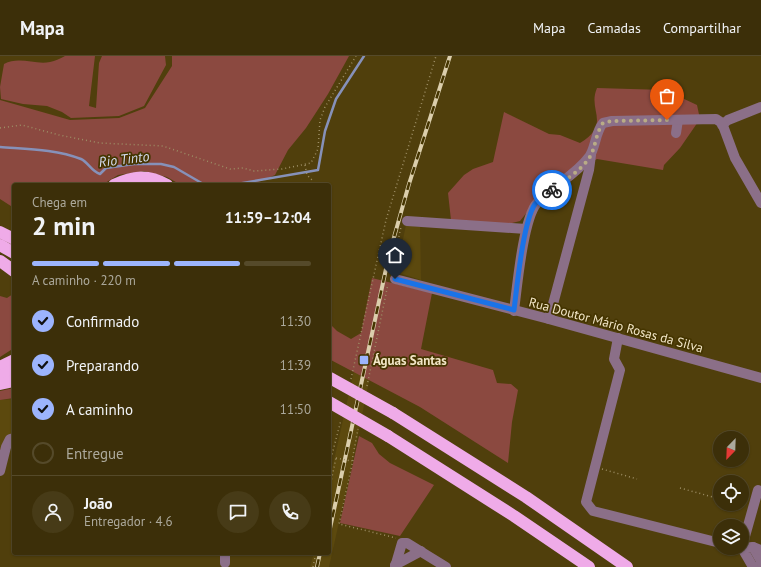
<!DOCTYPE html>
<html lang="pt">
<meta charset="utf-8">
<style>
body{margin:0;font-family:"PT Sans",sans-serif;background:#473b17;color:#f1f3f6;height:100vh;display:flex;flex-direction:column;font-size:15px;white-space:nowrap}
*{box-sizing:border-box;margin:0}
p{font-size:13px;color:#aca99c}
.icon{flex:none;width:22px;height:22px;fill:none;stroke:currentColor;stroke-width:2;stroke-linecap:round;stroke-linejoin:round}
.map{position:relative;flex:1;overflow:hidden}
.drawer{position:absolute;left:12px;top:127px;width:319px;height:372px;display:flex;flex-direction:column;background:#3c2f09;border-radius:4px;box-shadow:0 1px 3px #0004,0 0 0 1px #554a2a}
.drawer>*{flex:none}
.needle{width:26px;rotate:203deg}
.controls{position:absolute;left:713px;top:375px;display:grid;gap:8px}
.controls a{display:grid;place-items:center;width:36px;height:36px;border-radius:50%;background:#3c2f09;box-shadow:0 1px 3px #0004,0 0 0 1px #554a2a;font-size:20px}
.pin{position:absolute;display:grid;place-items:center;width:34px;height:34px;color:#fff;margin:-41px -17px;border-radius:50% 50% 50% 0;rotate:-45deg;box-shadow:0 0 4px #0007}
.pin .icon{rotate:45deg}
.courier{position:absolute;display:grid;place-items:center;width:40px;height:40px;margin:-20px;border:3px solid #1a73e8;border-radius:50%;background:#fff;color:#222;box-shadow:0 1px 5px #0007}
.overview em{font-style:normal;font-weight:800}
.overview div{display:flex;flex-direction:column-reverse}
.overview{display:flex;align-items:center;justify-content:space-between;height:68px;padding:0 20px}
h1{font-size:26px;font-weight:800;line-height:30px}
.bar{display:grid;grid-template-columns:repeat(4,1fr);gap:6px 4px;align-content:center;height:48px;padding:0 20px}
.bar i{height:5px;border-radius:3px;background:#554a2a}
.bar .current{background:#9cb4fd}
.bar p{grid-column:span 4}
.line{display:flex;align-items:center;gap:10px;padding:0 20px;border-top:1px solid #554a2a}
.line div{flex:1}
.round{display:grid;place-items:center;flex:none;width:42px;height:42px;border-radius:21px;background:#473b17}
ol{padding:0 20px;list-style:none}
li{display:flex;align-items:center;gap:12px;height:44px}
li p{margin-inline-start:auto}
li .icon{padding:4px;border-radius:50%;background:#9cb4fd;color:#111;stroke-width:4}
li:last-child{color:#aca99c}
li i{width:22px;height:22px;border:2px solid #554a2a;border-radius:50%}
header{display:flex;align-items:center;gap:24px;box-sizing:border-box;height:56px;padding:0 20px;background:#3c2f09;border-bottom:1px solid #554a2a}
header strong{font-size:19px}
nav{display:flex;gap:22px;margin-inline-start:auto;font-size:14px}
.map>svg:first-child{display:block}
.built{fill:#5c490e}
.green{fill:#8b4940}
.lines{fill:none;stroke-linecap:round;stroke-linejoin:round}
.stream{stroke:#8691b9;stroke-width:2.5}
.path{stroke:#9d8e65;stroke-width:1.5;stroke-dasharray:1 3;stroke-linecap:butt}
.minor{stroke:#8b6f88;stroke-width:10}
.highway{stroke:#efabe8;stroke-width:12}
.rail-casing{stroke:#dbceac;stroke-width:4}
.rail{stroke:#453500;stroke-width:2.5;stroke-dasharray:8;stroke-linecap:butt}
.path-bridge{stroke:#9d8e65;stroke-width:1.5;stroke-dasharray:1 3;stroke-linecap:butt}
.highway-bridge{stroke:#efabe8;stroke-width:12}
.done{stroke:#b9ac86;stroke-width:4;stroke-dasharray:0 7.2}
.route{stroke:#1a73e8;stroke-width:5}
.poi-dot{fill:#9cb4fd;stroke:#453500;stroke-width:1.5}
.labels{text-anchor:middle;dominant-baseline:central;stroke-width:3.5;stroke-linejoin:round;paint-order:stroke}
.street-label{font-size:13px;fill:#f2e6c7;stroke:#453500}
.poi-label{font-size:13px;font-weight:bold;fill:#f2e6c7;stroke:#453500;text-anchor:start}
.water-label{font-size:14px;font-style:italic;fill:#d5dcf0;stroke:#453500}
</style>
<header>
<strong>Mapa</strong>
<nav><a>Mapa</a><a>Camadas</a><a>Compartilhar</a></nav>
</header>
<div class="map">
<svg width="761" height="511" viewBox="0 0 761 511">
<rect width="100%" height="100%" fill="#503f0c"/>
<!-- built -->
<g class="built">
<polygon points="406,169 420,171 421,224 396,216"/>
<polygon points="373,229 388,233 352,408 329,511 310,511 314,497 329,497 329,427"/>
<polygon points="14,343 14,377 0,399 0,344"/>
</g>
<!-- green -->
<g class="green">
<path d="M65,0H95L89,50L96,52L99,7L102,0H165L166,9L144,50L119,60L71,62L62,56L47,50L23,48L1,43L0,31L4,8C19,0 35,9 50,6C55,5 61,2 65,0Z"/>
<polygon points="172,0 349,0 328,38 306,72 288,94 275,119 261,125 247,129 181,129 167,121 144,115 118,119 102,129 14,129 14,152 0,143 0,44 70,64 119,62 145,52 172,10"/>
<path d="M597,32L665,34L697,49L700,63L680,92L664,109L663,114L597,103L568,120L532,150L520,165L504,169L451,164L448,137L464,119L473,113L493,106L504,56L549,78L560,79L580,87C612,67 587,55 597,32Z"/>
<polygon points="372,222 432,237 421,293 493,314 497,327 511,328 518,334 512,366 508,407 420,351 329,303 329,267 337,275 351,283 361,277"/>
<polygon points="14,234 14,292 0,301 0,240 7,242 13,238"/>
<polygon points="14,332 14,342 0,344 0,335"/>
<polygon points="359,380 372,387 379,398 390,407 434,429 400,480 340,467"/>
</g>
<g class="lines">
<!-- stream -->
<g class="stream">
<path d="M0,91C26,93 56,93 81,103C88,106 91,115 100,118L106,112L134,108H161L174,111L205,129"/>
<polyline points="231,129 318,114 325,75 336,43 364,0"/>
</g>
<!-- path -->
<g class="path">
<polyline points="0,72 22,69 59,79 100,87 163,90 230,113 243,112 254,115 282,113 311,107 318,93 320,64 325,51 356,0"/>
<polyline points="305,109 307,119 312,124"/>
<polyline points="391,216 401,171"/>
<polyline points="351,323 386,164 436,0"/>
<polyline points="367,330 388,228"/>
<polyline points="353,404 339,468 396,482"/>
<polyline points="352,405 358,373"/>
<polyline points="329,410 341,364"/>
<polyline points="602,413 637,423"/>
<polyline points="680,432 720,443"/>
<polyline points="329,435 336,402"/>
<polyline points="737,448 744,450"/>
<polyline points="313,511 316,497"/>
</g>
<!-- minor -->
<g class="minor">
<polyline points="722,69 728,64 761,51"/>
<polyline points="676,77 678,64"/>
<polyline points="407,165 526,173"/>
<polyline points="395,223 545,262 761,322"/>
<path d="M514,255C517,232 523,163 537,147C552,130 575,120 589,101C596,91 595,77 603,67L612,65L716,63L722,67L735,102L761,147"/>
<polyline points="549,263 589,114 591,99"/>
<polyline points="618,282 614,303 620,314 586,446 593,455 720,487"/>
<polyline points="0,415 6,391 10,383 14,382"/>
<polyline points="742,491 758,434"/>
<polyline points="753,491 761,505 760,511"/>
<polyline points="225,507 225,497"/>
<polyline points="395,509 421,495"/>
<polyline points="395,511 402,487 407,487 446,511"/>
<polyline points="753,511 742,492 753,491 761,494"/>
</g>
<!-- highway -->
<g class="highway">
<path d="M114,129C133,120 148,118 167,129"/>
<polyline points="0,176 14,183"/>
<polyline points="0,189 14,197"/>
<polyline points="0,205 14,215"/>
<polyline points="0,311 14,304"/>
<polyline points="0,320 14,314"/>
<polyline points="0,328 14,325"/>
<polyline points="393,357 526,441 627,511"/>
<polyline points="388,380 514,460 589,511"/>
</g>
<!-- rail casing -->
<g class="rail-casing">
<g id="rail">
<polyline points="329,477 389,199 409,128 450,0"/>
<polyline points="317,511 320,497"/>
</g>
</g>
<!-- rail -->
<use href="#rail" class="rail"/>
<!-- path-bridge -->
<polyline class="path-bridge" points="336,402 352,405"/>
<!-- highway-bridge -->
<g class="highway-bridge">
<polyline points="330,322 393,357"/>
<polyline points="329,346 388,380"/>
</g>
</g>
<g class="lines">
<!-- done -->
<path class="done" d="M552,134C564,124 583,114 591,99C596,88 596,77 603,67L612,65L667,64"/>
<!-- route -->
<path class="route" d="M395,223L514,254C517,231 523,166 535,148C539,143 547,139 552,134"/>
</g>
<!-- markers -->
<rect class="poi-dot" x="359" y="299" width="10" height="10" rx="2"/>
<g class="labels">
<!-- street labels -->
<g class="street-label">
<text transform="translate(616 269) rotate(15)">Rua Doutor Mário Rosas da Silva</text>
</g>
<!-- poi labels -->
<g class="poi-label">
<text x="373" y="304">Águas Santas</text>
</g>
<!-- water labels -->
<g class="water-label">
<text transform="translate(124 103) rotate(-7)">Rio Tinto</text>
</g>
</g>
</svg>
<div class="controls">
<a><svg class="needle" viewBox="-14 -14 28 28"><path d="M0-13l5 13h-10z" fill="#e53935"/><path d="M0 13l5-13h-10z" fill="#aca99c"/></svg></a>
<a><svg class="icon" aria-label="locate" viewBox="0 0 24 24"><circle cx="12" cy="12" r="6"/><path d="M12 2v4M12 18v4M2 12h4M18 12h4"/></svg></a>
<a><svg class="icon" aria-label="layers" viewBox="0 0 24 24"><path d="M12 4l9 5-9 5-9-5zM3 14l9 5 9-5"/></svg></a>
</div>
<div class="pin" style="left:667px;top:64px;background:#ea580c"><svg class="icon" aria-label="bag" viewBox="0 0 24 24"><path d="M5 8h14l-1 12H6zM9 8a3 3 0 0 1 6 0"/></svg></div>
<div class="pin" style="left:395px;top:223px;background:#1f2937"><svg class="icon" aria-label="home" viewBox="0 0 24 24"><path d="M3 11l9-7 9 7M6 9v11h12V9"/></svg></div>
<div class="courier" style="left:552px;top:134px"><svg class="icon" aria-label="bike" viewBox="0 0 24 24"><circle cx="6" cy="16" r="4"/><circle cx="18" cy="16" r="4"/><path d="M6 16l4-8h5l3 8M10 8l3 8H6M13 5h3"/></svg></div>
<section class="drawer">
<div class="overview"><div><h1>2 min</h1><p>Chega em</p></div><em>11:59–12:04</em></div>
<div class="bar"><i class="current"></i><i class="current"></i><i class="current"></i><i></i><p>A caminho · 220 m</p></div>
<ol>
<li><svg class="icon" aria-label="check" viewBox="0 0 24 24"><path d="M5 12l5 5 9-10"/></svg>Confirmado<p>11:30</p></li>
<li><svg class="icon" aria-label="check" viewBox="0 0 24 24"><path d="M5 12l5 5 9-10"/></svg>Preparando<p>11:39</p></li>
<li><svg class="icon" aria-label="check" viewBox="0 0 24 24"><path d="M5 12l5 5 9-10"/></svg>A caminho<p>11:50</p></li>
<li><i></i>Entregue</li>
</ol>
<div class="line" style="height:72px"><a class="round"><svg class="icon" aria-label="person" viewBox="0 0 24 24"><circle cx="12" cy="8" r="4"/><path d="M4 21q1-7 8-7t8 7"/></svg></a><div><b>João</b><p>Entregador · 4.6</p></div><a class="round"><svg class="icon" aria-label="chat" viewBox="0 0 24 24"><path d="M4 5h16v11H9l-5 4z"/></svg></a><a class="round"><svg class="icon" aria-label="phone" viewBox="0 0 24 24"><path d="M5 4h4l2 5-3 2q2 4 5 5l2-3 5 2v4C11 20 4 13 5 4z"/></svg></a></div>
</section>
</div>
